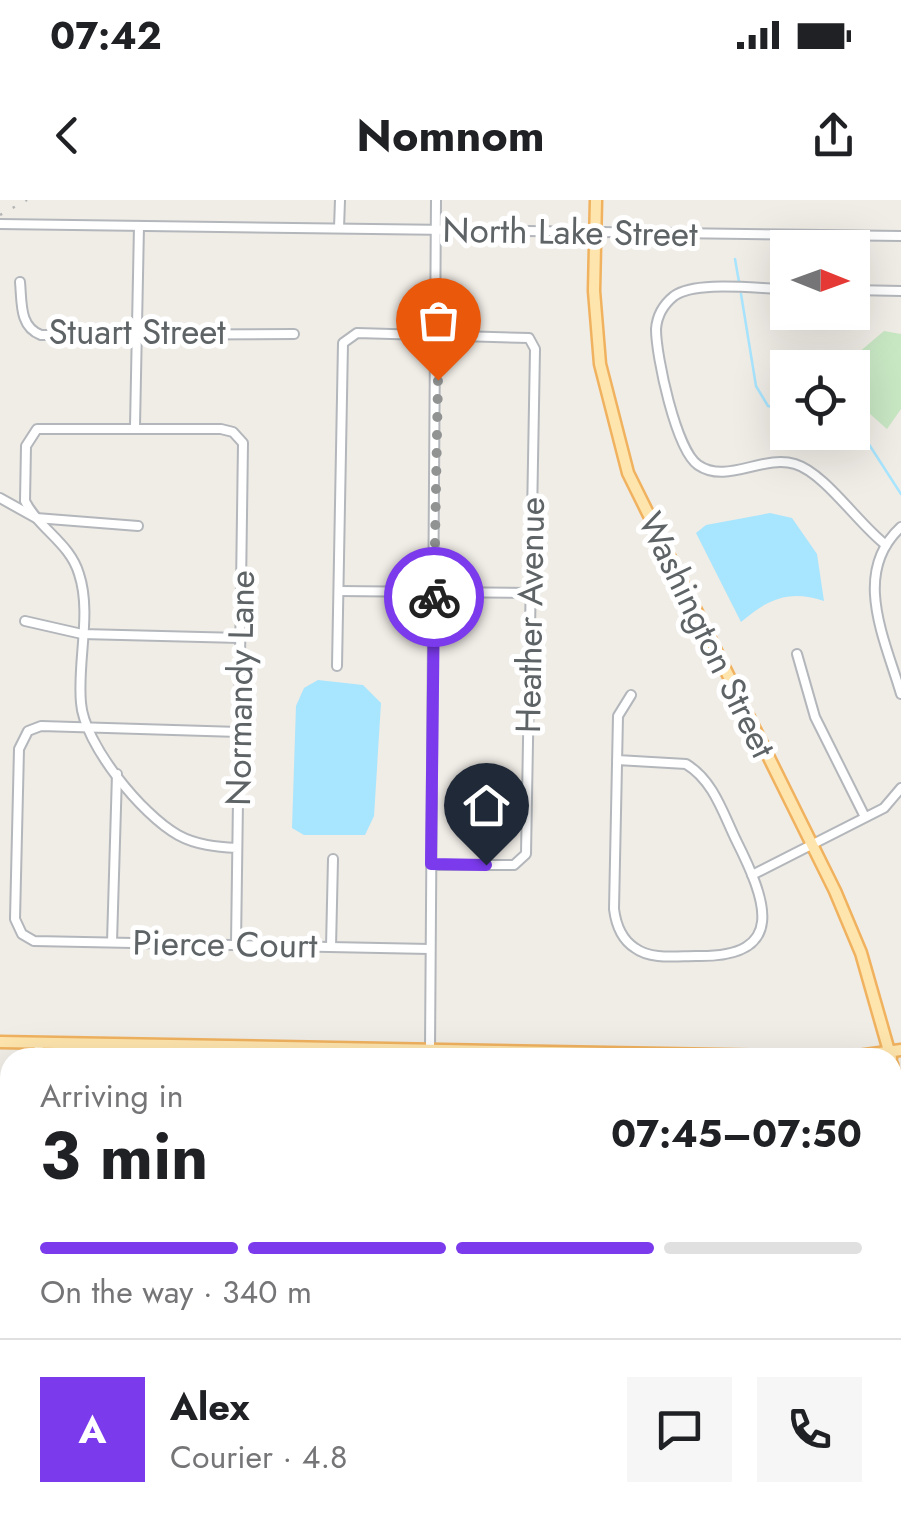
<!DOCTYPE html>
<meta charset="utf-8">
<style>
body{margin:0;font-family:Jost,sans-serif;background:#f6f6f6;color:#202124;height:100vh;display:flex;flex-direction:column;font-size:38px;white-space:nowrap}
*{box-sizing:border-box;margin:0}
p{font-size:32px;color:#757577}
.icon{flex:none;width:55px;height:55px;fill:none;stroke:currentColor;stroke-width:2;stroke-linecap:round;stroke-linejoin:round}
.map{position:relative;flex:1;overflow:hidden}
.side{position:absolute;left:0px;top:848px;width:902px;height:492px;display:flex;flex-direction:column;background:#fff;border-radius:30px 30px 0 0;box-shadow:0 10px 40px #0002}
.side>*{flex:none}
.needle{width:65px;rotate:91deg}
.tools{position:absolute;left:770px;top:30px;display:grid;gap:20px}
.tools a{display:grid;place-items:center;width:100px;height:100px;border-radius:0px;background:#fff;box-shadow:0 10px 40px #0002;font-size:50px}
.pin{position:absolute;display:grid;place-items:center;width:85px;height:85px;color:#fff;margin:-102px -42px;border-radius:50% 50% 50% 0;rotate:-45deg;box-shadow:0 0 10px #0007}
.pin .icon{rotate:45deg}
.courier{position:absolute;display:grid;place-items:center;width:100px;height:100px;margin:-50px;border:8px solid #7c3aed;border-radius:50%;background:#fff;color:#222;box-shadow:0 2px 12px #0007}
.overview em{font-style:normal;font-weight:700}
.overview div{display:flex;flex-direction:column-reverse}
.overview{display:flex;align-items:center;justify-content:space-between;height:170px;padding:0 40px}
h1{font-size:65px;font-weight:700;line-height:75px}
.bar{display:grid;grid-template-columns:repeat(4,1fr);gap:15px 10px;align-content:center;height:120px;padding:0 40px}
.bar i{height:12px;border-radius:8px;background:#e0e0e0}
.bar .active{background:#7c3aed}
.bar p{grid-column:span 4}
.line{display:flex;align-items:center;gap:25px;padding:0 40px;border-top:2px solid #e0e0e0}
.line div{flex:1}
.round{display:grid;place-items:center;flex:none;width:105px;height:105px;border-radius:0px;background:#f6f6f6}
.status{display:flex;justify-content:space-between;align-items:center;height:70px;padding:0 50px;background:#fff;direction:ltr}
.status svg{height:28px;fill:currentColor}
header{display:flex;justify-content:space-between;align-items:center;height:130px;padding:0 40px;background:#fff;font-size:45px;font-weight:700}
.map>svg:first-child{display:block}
.green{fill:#c8e7c3}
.water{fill:#a8e5fe}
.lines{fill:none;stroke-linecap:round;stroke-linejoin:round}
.stream{stroke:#a8e5fe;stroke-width:2.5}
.minor-casing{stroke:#b3b7bb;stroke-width:12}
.major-casing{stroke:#f0b25f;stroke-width:15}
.minor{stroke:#fff;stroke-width:8}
.major{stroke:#fee5ad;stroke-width:10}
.rail{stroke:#b4b5b6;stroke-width:2.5;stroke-dasharray:2.5 12;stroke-linecap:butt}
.done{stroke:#919393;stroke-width:10;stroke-dasharray:0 18}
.route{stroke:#7c3aed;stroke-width:12}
.labels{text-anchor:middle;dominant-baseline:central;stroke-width:10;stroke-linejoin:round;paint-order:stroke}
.street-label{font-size:35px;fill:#5e6366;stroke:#fff}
</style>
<div class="status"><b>07:42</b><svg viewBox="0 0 49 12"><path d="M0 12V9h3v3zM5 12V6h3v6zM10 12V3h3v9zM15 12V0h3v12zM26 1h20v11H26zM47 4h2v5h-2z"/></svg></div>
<header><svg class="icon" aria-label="back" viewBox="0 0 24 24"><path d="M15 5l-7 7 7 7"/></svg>Nomnom<svg class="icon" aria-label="share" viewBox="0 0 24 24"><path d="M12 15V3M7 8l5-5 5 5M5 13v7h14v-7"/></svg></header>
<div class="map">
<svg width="901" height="1338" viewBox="0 0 901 1338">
<rect width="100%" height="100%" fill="#f0ece6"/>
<!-- green -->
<polygon class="green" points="884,131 901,134 901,209 887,229 853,199 852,168 849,167 851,159"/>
<!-- water -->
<g class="water">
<path d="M770,313L792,318L817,354L824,401C789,389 768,399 741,422L696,333L706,325Z"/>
<polygon points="318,480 363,485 381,503 374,616 365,635 304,635 292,628 296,506 304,488"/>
<polygon points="402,1330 490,1330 499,1338 392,1338 392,1333"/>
</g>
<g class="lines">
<!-- stream -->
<g class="stream">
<polyline points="735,59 739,82"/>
<polyline points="741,94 756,186 768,206 788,210"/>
<polyline points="852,218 901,294"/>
<polyline points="0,1211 10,1214"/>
<polyline points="533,1330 554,1338"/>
</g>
<!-- minor casing -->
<g class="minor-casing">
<g id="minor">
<polyline points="0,24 901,36"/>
<polyline points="339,28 340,0"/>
<path d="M20,82C22,102 19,127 41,135L294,134"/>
<path d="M788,89C759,89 696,80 674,96C664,104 657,116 656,129C656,156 676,250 698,265C727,285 763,254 795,264C825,273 859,325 886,345"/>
<polyline points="852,90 901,91"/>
<polyline points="135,226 139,26"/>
<polyline points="0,298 36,318 138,326"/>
<path d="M901,327C851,373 885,439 901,494"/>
<polyline points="339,391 531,393"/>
<polyline points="25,421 82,434 241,438"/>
<polyline points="797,454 815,517 865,617"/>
<polyline points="337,466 343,143 357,133 529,138 535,149 526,654 514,665 431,665"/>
<polyline points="239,532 41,526 28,531 19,549 15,719 22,734 34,741 430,749"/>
<path d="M617,560L686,564C713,580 723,613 736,640C766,700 789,758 696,756C677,756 651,760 635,748C621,739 616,725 614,709L618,516L631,495"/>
<polyline points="752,675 884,608 901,588"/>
<polyline points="112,742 117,574"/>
<path d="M236,744L243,243L233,232L221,229H37L26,246L25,301C39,329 70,343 79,374C92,413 77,462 81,503C84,544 142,615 178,635C196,645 217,647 237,648"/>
<polyline points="331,747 333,659"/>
<polyline points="430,850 436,0"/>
<polyline points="38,858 39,843"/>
<polyline points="225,858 225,846"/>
<polyline points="0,901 10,901"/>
<polyline points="0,1031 10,1031"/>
<polyline points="272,1330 273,1338"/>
<polyline points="680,1330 687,1338"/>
<polyline points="822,1330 822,1338"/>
<polyline points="166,1338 166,1330"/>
</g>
</g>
<!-- major casing -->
<g class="major-casing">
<g id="major">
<polyline points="596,0 594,91 600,164 628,273 835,691 861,753 891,858"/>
<polyline points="0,842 777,856 851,857 901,850"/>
<polyline points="892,864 901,919"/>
<polyline points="901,1227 901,1289"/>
</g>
</g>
<!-- minor -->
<use href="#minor" class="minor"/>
<!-- major -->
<use href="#major" class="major"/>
<!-- rail -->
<polyline class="rail" points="0,15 27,0"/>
</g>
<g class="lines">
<!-- done -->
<polyline class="done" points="434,397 438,180"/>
<!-- route -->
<polyline class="route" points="434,397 431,664 486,665"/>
</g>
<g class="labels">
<!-- street labels -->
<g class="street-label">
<text transform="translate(570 32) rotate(1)">North Lake Street</text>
<text x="137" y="132">Stuart Street</text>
<text transform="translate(530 415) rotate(-89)">Heather Avenue</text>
<text transform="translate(707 435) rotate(64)">Washington Street</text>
<text transform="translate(240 488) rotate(-89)">Normandy Lane</text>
<text transform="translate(225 744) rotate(1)">Pierce Court</text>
</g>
</g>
</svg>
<div class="tools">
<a><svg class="needle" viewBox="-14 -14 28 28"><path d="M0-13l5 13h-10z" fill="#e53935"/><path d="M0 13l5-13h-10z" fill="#757577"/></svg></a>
<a><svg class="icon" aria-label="locate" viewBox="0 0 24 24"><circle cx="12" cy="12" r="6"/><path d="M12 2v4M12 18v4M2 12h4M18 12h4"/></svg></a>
</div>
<div class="pin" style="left:438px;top:180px;background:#ea580c"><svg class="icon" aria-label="bag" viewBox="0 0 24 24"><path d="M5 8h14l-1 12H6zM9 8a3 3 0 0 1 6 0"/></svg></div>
<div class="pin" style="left:486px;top:665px;background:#1f2937"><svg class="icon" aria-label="home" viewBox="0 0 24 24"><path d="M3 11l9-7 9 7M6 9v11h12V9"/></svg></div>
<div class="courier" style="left:434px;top:397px"><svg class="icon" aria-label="bike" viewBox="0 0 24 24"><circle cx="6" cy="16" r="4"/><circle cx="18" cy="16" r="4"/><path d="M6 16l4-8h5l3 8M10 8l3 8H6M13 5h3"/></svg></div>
<section class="side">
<div class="overview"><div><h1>3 min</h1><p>Arriving in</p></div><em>07:45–07:50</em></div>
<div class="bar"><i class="active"></i><i class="active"></i><i class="active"></i><i></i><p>On the way · 340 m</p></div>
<div class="line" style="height:180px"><b class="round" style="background:#7c3aed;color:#fff">A</b><div><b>Alex</b><p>Courier · 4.8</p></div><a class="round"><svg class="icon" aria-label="chat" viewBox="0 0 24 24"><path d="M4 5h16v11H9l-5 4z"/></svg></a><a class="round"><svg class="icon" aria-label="phone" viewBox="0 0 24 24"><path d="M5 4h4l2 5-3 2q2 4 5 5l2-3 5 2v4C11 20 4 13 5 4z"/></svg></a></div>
</section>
</div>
